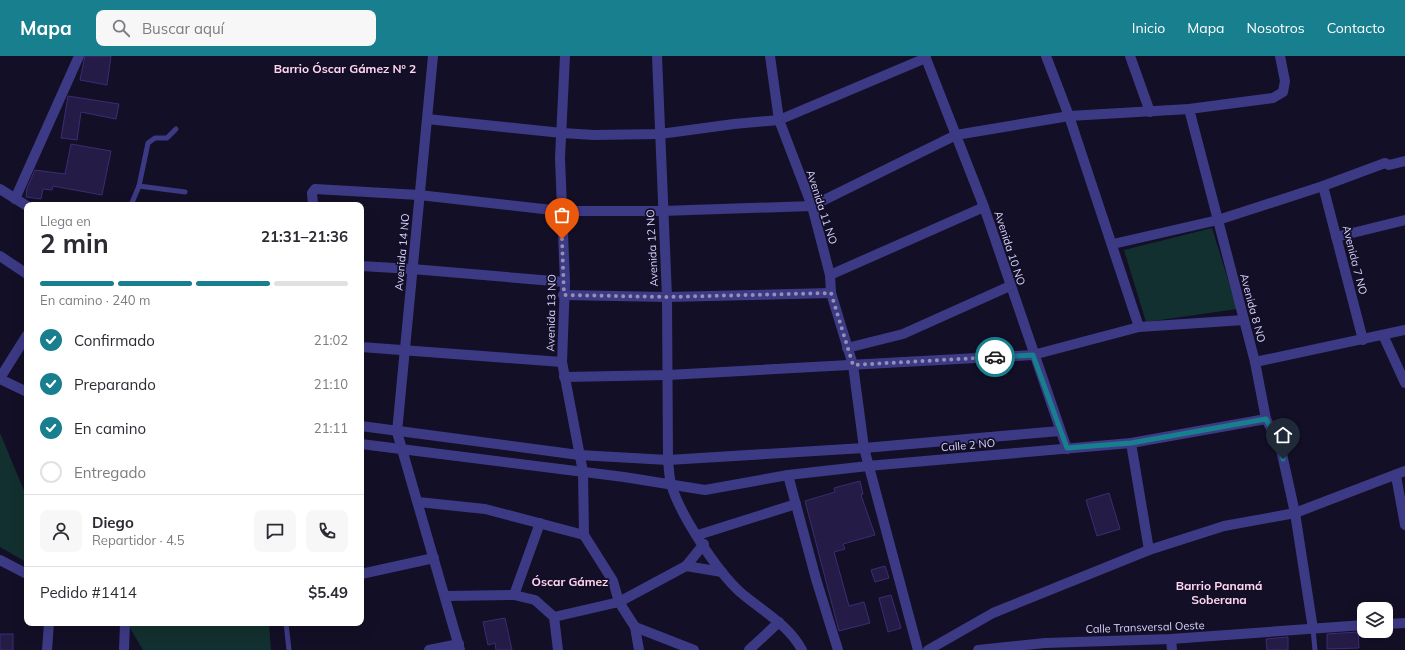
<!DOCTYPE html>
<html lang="es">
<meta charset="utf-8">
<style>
body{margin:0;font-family:Mulish,sans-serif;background:#f7f7f7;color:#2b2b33;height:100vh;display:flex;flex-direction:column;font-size:15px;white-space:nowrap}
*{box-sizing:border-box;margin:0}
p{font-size:13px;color:#7c7c81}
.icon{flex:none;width:22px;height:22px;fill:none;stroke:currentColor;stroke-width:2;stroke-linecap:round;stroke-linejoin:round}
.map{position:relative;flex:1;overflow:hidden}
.panel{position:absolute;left:24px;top:146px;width:340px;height:424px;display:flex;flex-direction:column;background:#fff;border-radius:8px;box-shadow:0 4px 16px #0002}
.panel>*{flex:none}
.fabs{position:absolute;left:1357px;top:546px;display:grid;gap:8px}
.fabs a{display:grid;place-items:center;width:36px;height:36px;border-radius:8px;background:#fff;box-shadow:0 4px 16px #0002;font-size:20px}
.pin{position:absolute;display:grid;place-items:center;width:34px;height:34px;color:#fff;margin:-41px -17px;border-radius:50% 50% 50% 0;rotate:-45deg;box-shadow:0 0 4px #0007}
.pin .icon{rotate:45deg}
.courier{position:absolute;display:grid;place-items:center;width:40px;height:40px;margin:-20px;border:3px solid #187f8f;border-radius:50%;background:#fff;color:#222;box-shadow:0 1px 5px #0007}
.overview em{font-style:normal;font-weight:700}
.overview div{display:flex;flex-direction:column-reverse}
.overview{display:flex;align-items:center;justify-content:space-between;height:68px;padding:0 16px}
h1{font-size:26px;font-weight:700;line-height:30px}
.bar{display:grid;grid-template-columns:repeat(4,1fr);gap:6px 4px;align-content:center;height:48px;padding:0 16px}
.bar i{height:5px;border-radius:3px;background:#e1e1e2}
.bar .current{background:#187f8f}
.bar p{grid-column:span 4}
.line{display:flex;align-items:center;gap:10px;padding:0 16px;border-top:1px solid #e1e1e2}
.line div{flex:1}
.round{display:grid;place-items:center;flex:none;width:42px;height:42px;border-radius:8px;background:#f7f7f7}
ol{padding:0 16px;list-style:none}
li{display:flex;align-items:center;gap:12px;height:44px}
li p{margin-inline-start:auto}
li .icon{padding:4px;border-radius:50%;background:#187f8f;color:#fff;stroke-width:4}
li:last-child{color:#7c7c81}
li i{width:22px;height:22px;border:2px solid #e1e1e2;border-radius:50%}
header{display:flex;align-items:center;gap:24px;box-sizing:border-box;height:56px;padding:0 20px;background:#187f8f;color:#fff}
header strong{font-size:19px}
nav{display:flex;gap:22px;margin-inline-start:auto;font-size:14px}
.search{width:280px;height:36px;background:#f7f7f7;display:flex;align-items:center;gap:10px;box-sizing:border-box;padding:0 14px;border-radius:8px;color:#7c7c81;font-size:15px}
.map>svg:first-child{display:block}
.green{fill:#12302f}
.building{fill:#241b47;stroke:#3b2d73}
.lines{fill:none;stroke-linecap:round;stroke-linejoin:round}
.service{stroke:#3d3a85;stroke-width:5}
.minor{stroke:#3d3a85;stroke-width:10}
.done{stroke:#948fb3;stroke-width:4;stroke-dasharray:0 7.2}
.route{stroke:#187f8f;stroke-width:5}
.labels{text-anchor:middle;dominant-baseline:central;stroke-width:3.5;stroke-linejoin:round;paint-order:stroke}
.street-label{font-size:11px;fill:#d9d4ff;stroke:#130f26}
.neighbourhood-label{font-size:12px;font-weight:bold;fill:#ffd6f0;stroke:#130f26}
</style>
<header>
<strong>Mapa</strong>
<div class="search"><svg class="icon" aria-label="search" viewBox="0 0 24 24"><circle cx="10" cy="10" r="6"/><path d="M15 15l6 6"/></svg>Buscar aquí</div>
<nav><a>Inicio</a><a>Mapa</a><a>Nosotros</a><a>Contacto</a></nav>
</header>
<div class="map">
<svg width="1405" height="594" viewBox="0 0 1405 594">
<rect width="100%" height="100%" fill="#130f26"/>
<!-- green -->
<g class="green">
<polygon points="1212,172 1237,253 1146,266 1124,194"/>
<polygon points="0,377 25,437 27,463 26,506 0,491"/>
<polygon points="127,567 269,567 271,594 143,594"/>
</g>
<!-- building -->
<g class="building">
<polygon points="85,0 111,0 107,29 80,24"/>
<polygon points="68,40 119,48 116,63 81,56 77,84 61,82"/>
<polygon points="71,88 111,95 102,139 53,130 52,134 43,133 41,143 26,141 27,132 35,114 65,118"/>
<polygon points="860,425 863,438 861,439 875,479 843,488 845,493 834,496 849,550 864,546 870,567 839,575 805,445 835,436 834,432"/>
<polygon points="1109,437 1120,473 1097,480 1086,444"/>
<polygon points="885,510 889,522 875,526 871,514"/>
<polygon points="891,539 901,572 888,576 879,542"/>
<polygon points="505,562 512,594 496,594 495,587 488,589 483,566"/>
<polygon points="1358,576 1359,592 1327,593 1327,578"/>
<rect x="0" y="578" width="13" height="16"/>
<polygon points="1288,581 1288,594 1267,594 1266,583"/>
</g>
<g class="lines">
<!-- service -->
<g class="service">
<polyline points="139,130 185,136"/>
<polyline points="131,149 139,130 148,87 155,82 167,82 176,73"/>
<polyline points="286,567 289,594"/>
<polyline points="1313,573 1315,594"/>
</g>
<!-- minor -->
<g class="minor">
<polyline points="433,0 397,376 460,594"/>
<polyline points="565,0 560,102 565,226 562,306 583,416 584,479"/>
<path d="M657,0L667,241L668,404C669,413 669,423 672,431C681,460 717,515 740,536C762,555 788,568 802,594"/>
<polyline points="770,0 779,64 812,150 830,219 831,237 853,309 864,392 918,594"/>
<polyline points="925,0 984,151 1067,393"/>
<polyline points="1046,0 1069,60 1139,271"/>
<polyline points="1130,0 1150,56"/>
<polyline points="1189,53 1255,306 1266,363 1280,389 1295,457 1313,573"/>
<polyline points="427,63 562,77 594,79 660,78 734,68 779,64 926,2"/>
<polyline points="1323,130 1363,284"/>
<polyline points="0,133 27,150"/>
<polyline points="15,143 79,0"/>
<polyline points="313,149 312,137 315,133 419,139 561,155 662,155 812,150 956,79 1069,60 1189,53 1273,42 1283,36 1285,25 1280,0"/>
<polyline points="1336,181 1405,164"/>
<polyline points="1113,188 1218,164 1323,130 1385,107 1389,109 1405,105"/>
<polyline points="0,200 27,218"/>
<polyline points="361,210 412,213 565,226"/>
<polyline points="830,219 984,151"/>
<polyline points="563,239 667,241 831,237"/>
<polyline points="1383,279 1405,327"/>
<polyline points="361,291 562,306"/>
<polyline points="847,292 903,278 1010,230"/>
<polyline points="1255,306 1405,274"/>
<polyline points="564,321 668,319 1033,299 1139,271 1244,264"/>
<polyline points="0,322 27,279"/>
<polyline points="0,323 27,336"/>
<polyline points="361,370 579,399 668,404 864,392 1060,375"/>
<polyline points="1131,387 1149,494"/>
<polyline points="361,388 624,421 705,434 788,419 868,410 1131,387 1266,363"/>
<polyline points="788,419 816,523 838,594"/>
<polyline points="1396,420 1405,469"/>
<polyline points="418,446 485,453 584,479 613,525 619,546 635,571 639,594"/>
<polyline points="698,479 796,448"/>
<polyline points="0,504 27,518"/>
<polyline points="686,510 704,488"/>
<polyline points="361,518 434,502"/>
<polyline points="514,539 540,467"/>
<polyline points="445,540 514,539 535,544 554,561 558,594"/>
<polyline points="554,561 619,546 686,510 722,516"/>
<polyline points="1386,568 1405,567"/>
<polyline points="635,571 694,594"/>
<polyline points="1171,583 1172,594"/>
<polyline points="47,594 49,567"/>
<polyline points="124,594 125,567"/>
<polyline points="429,594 459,588"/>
<polyline points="749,594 779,566"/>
<polyline points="928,594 993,557 1149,494 1224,470 1295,457 1405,415"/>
<polyline points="978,594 1045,587 1171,583 1364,569"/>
</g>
</g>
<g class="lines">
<!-- done -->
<polyline class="done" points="562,183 564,239 667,241 831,237 853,309 995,301"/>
<!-- route -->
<polyline class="route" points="995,301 1033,299 1067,392 1131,387 1266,363 1280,389 1283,403"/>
</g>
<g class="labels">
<!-- street labels -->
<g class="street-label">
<text transform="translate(822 151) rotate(72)">Avenida 11 NO</text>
<text transform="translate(652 192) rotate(-93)">Avenida 12 NO</text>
<text transform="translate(1010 192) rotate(72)">Avenida 10 NO</text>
<text transform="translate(402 196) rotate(-85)">Avenida 14 NO</text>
<text transform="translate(1355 204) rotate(76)">Avenida 7 NO</text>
<text transform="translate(1253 252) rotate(75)">Avenida 8 NO</text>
<text transform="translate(551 257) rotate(-89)">Avenida 13 NO</text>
<text transform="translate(968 389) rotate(-5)">Calle 2 NO</text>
<text transform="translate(1145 571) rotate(-2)">Calle Transversal Oeste</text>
</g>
<!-- neighbourhood labels -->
<g class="neighbourhood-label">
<text x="345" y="12">Barrio Óscar Gámez Nº 2</text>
<text x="570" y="525">Óscar Gámez</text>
<text x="1219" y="529">Barrio Panamá<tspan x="1219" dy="14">Soberana</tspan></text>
</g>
</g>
</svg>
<div class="fabs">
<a><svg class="icon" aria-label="layers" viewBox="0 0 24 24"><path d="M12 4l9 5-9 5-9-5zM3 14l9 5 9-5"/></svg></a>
</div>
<div class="pin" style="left:562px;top:183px;background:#ea580c"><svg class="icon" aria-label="bag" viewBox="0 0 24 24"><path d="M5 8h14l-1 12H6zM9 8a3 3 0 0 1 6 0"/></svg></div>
<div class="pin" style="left:1283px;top:403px;background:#1f2937"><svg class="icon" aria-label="home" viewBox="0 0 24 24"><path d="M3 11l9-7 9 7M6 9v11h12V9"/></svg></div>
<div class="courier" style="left:995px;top:301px"><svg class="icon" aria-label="car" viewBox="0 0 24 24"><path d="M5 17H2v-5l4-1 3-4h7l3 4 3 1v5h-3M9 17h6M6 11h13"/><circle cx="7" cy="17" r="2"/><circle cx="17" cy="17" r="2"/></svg></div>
<section class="panel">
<div class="overview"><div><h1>2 min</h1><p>Llega en</p></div><em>21:31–21:36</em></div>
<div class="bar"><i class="current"></i><i class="current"></i><i class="current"></i><i></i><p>En camino · 240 m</p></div>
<ol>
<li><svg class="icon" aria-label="check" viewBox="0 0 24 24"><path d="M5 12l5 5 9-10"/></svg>Confirmado<p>21:02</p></li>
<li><svg class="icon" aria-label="check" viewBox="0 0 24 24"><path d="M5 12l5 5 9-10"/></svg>Preparando<p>21:10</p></li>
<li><svg class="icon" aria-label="check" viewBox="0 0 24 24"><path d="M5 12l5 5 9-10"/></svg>En camino<p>21:11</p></li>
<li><i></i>Entregado</li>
</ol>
<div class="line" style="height:72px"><a class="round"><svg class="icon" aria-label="person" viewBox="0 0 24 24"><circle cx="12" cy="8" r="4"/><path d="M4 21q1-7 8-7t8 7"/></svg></a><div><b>Diego</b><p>Repartidor · 4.5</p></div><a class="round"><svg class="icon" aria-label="chat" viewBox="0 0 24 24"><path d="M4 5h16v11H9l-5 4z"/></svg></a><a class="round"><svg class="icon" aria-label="phone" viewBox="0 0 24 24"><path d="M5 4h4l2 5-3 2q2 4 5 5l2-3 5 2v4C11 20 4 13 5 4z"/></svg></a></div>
<div class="line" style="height:52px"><div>Pedido #1414</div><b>$5.49</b></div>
</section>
</div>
